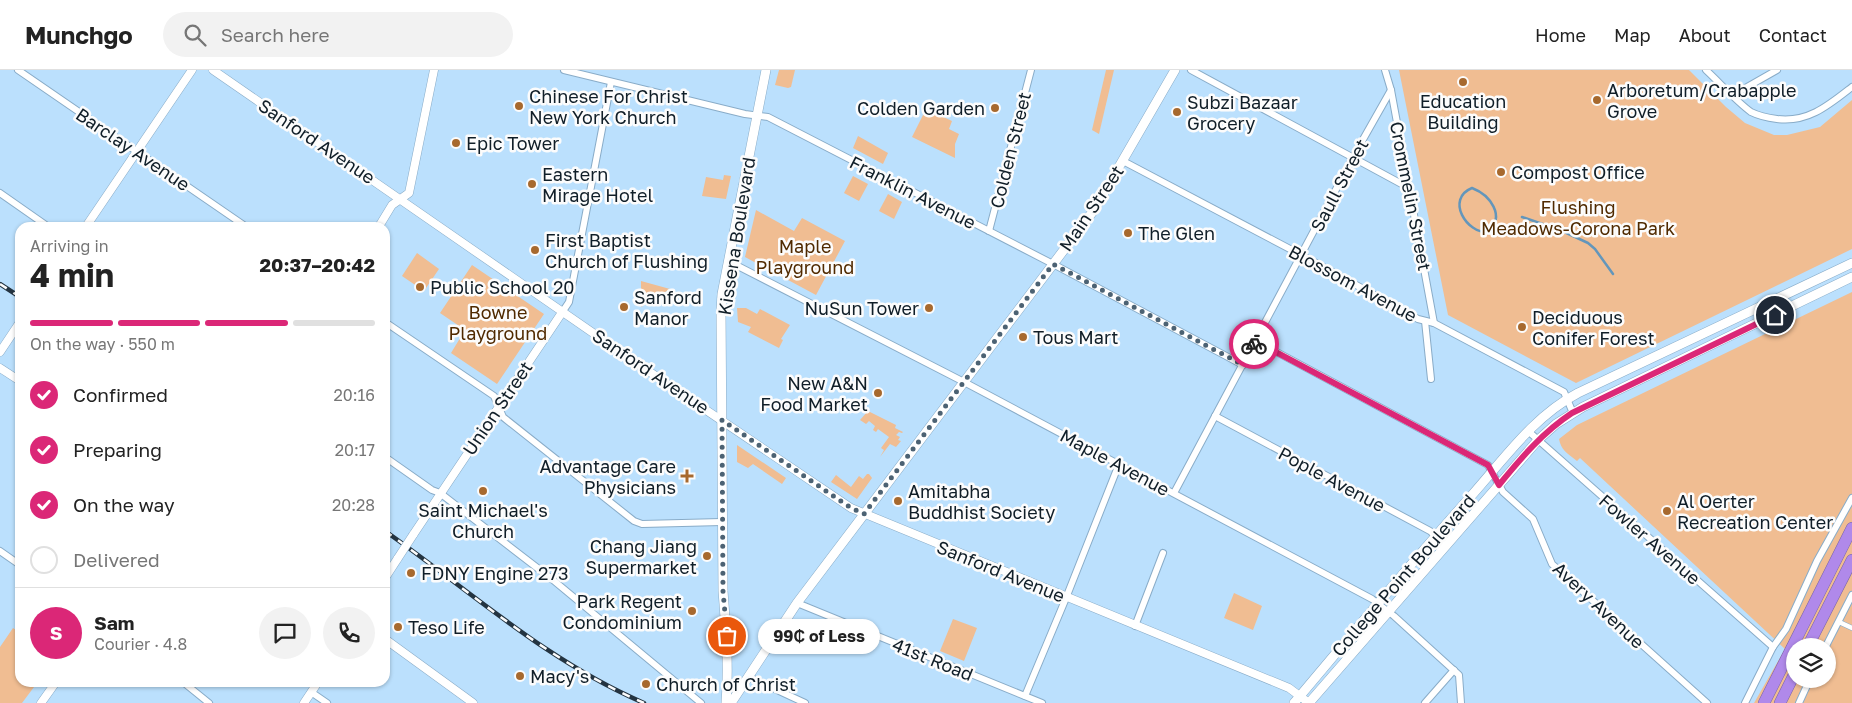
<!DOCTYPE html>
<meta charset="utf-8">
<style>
body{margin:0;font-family:"Golos Text",sans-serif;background:#f2f2f2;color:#222;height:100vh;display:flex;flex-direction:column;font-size:19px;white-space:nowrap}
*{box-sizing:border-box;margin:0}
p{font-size:16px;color:#767676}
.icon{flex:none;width:28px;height:28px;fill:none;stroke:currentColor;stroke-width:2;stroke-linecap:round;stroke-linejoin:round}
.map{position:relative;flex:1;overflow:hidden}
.panel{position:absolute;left:15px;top:152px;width:375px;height:465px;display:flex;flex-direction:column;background:#fff;border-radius:15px;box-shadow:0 1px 4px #0004}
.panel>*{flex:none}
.controls{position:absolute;left:1786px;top:568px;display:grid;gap:10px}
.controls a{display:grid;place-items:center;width:50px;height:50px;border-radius:50%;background:#fff;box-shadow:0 1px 4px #0004;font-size:25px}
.pin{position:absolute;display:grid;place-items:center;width:42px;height:42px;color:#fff;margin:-21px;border:2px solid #fff;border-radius:50%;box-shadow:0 1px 5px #0007}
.courier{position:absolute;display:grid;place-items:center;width:50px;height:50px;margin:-25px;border:4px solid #db2777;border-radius:50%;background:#fff;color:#222;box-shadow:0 1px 6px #0007}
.bubble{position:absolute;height:35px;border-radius:18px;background:#fff;box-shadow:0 1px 4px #0004;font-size:16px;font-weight:700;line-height:35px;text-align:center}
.overview em{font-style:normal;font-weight:700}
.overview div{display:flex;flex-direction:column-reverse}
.overview{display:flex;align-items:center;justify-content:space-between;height:85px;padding:0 15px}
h1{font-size:32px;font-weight:700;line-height:38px}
.bar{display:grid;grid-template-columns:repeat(4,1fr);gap:8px 5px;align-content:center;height:60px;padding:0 15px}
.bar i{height:6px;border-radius:4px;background:#e0e0e0}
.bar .on{background:#db2777}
.bar p{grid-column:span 4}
.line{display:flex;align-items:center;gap:12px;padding:0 15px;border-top:1px solid #e0e0e0}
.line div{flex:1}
.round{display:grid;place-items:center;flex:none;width:52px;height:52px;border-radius:26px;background:#f2f2f2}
ol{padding:0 15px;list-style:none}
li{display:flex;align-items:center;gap:15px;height:55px}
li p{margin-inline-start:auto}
li .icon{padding:5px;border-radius:50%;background:#db2777;color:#fff;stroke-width:4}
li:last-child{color:#767676}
li i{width:28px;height:28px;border:2px solid #e0e0e0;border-radius:50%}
header{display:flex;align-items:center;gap:30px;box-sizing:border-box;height:70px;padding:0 25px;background:#fff;border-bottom:1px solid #e0e0e0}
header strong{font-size:24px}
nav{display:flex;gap:28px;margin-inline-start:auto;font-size:18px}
.search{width:350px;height:45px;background:#f2f2f2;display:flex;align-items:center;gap:12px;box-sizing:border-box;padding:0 18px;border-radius:28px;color:#767676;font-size:19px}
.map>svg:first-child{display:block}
.green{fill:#f0bd92;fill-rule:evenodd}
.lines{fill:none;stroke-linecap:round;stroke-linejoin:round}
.stream{stroke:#6396bb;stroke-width:2.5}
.pedestrian-casing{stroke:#89acc8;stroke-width:5.5}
.minor-casing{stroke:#89acc8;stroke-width:8}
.tertiary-casing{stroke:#89acc8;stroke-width:9}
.secondary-casing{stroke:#89acc8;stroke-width:10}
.motorway-casing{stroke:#7864a6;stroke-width:12}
.pedestrian{stroke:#fff;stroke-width:4.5}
.minor{stroke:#fff;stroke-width:6}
.tertiary{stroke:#fff;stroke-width:8}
.secondary{stroke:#fff;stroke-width:9}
.motorway{stroke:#b089ea;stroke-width:11}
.rail-casing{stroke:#243441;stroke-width:4.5}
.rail{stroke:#fcfcfc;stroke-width:2.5;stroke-dasharray:8;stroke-linecap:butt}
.tertiary-bridge-casing{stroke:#89acc8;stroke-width:9;stroke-linecap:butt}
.tertiary-bridge{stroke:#fff;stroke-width:8}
.done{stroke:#4c6273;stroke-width:5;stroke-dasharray:0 9}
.route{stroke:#db2777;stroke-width:6}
.poi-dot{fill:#a7692e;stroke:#fcfcfc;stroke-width:2}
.labels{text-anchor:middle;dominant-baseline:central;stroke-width:5;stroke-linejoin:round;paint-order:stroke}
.poi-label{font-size:18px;fill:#101e28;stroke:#fcfcfc;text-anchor:start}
.street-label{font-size:18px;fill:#101e28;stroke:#fcfcfc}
.park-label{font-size:18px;fill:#502a00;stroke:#fcfcfc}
</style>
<header>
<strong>Munchgo</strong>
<div class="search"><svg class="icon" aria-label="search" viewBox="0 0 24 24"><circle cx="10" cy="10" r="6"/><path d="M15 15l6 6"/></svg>Search here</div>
<nav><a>Home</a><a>Map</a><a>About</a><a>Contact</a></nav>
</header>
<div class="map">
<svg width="1852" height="633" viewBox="0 0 1852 633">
<rect width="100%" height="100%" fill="#bbe0fd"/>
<!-- green -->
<g class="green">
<polygon points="779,0 795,0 791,17 788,18 775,15"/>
<polygon points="1106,0 1114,0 1099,64 1092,60"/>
<polygon points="1399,0 1689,0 1726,37 1745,53 1774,65 1787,65 1820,57 1852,30 1852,179 1576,313 1448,245"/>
<polygon points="926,39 952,51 949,59 959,64 955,74 955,88 912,67"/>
<polygon points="858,66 888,83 883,94 853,78"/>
<polygon points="724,105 731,106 726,129 702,126 706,107 723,110"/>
<polygon points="853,106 868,114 859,131 844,123"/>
<polygon points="888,124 902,132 894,149 879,141"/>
<polygon points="756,140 794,161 802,148 845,171 816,225 745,187"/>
<polygon points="417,183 439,199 424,221 402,206"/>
<polygon points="472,195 544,244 497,314 451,283 465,260 440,243"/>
<polygon points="641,211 670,219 641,237"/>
<path d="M1852,222V633H1754L1785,579L1580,388L1577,391C1567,383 1561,380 1559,369L1577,355ZM1795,576H1828V609H1795Z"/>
<polygon points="737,238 746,238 757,244 760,239 790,255 781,269 783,270 779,278 748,262 751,257 738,252"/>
<polygon points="868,341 896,355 895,358 903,362 902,363 899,362 896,365 900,367 898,370 901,371 896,377 890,374 880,387 884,380 881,378 889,367 878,359 876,362 873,360 875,356 869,351 866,354 860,350"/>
<polygon points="737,375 786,408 782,414 753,394 748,398 737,392"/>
<polygon points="867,404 869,404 872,408 857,429 831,412 836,405 851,417 859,406 863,409"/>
<polygon points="1234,523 1262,536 1253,560 1224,548"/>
<polygon points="953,549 977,558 964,591 940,581"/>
<polygon points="13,558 20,563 20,612 37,613 22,633 0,633 0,577"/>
</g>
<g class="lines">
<!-- stream -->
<g class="stream">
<path d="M1472,118C1490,125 1506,146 1488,162C1467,164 1445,129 1472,118Z"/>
<polyline points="1522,147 1560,160 1588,173 1595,179 1613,204"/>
</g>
<!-- pedestrian casing -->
<g class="pedestrian-casing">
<polyline id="pedestrian" points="1839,552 1852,558"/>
</g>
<!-- minor casing -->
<g class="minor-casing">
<g id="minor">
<polyline points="18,0 248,158"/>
<polyline points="564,0 745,44 768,47 1053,194 1243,295"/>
<polyline points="1191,0 1409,118"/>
<polyline points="1385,0 1391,20 1434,253"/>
<path d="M1706,0C1719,12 1737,32 1751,42C1759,46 1769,48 1777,49C1808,53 1829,35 1852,17"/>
<polyline points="1733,25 1777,0"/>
<polyline points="1123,91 1307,188 1418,249 1434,253 1564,322 1573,343"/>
<polyline points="0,123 50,158"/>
<polyline points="989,161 1031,0"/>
<polyline points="728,191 964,312 1372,529 1394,546 1459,605 1461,633"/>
<polyline points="563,241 569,232 611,12"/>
<polyline points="1425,251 1431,309"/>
<polyline points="385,252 494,326 503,347 634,451 642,454 722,452"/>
<polyline points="1256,271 1488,395 1503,422 1533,449 1552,494 1707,633"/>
<polyline points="1215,346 1430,461 1446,475"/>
<polyline points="1528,361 1773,577"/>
<polyline points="385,387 432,420 440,423 553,510 701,633"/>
<polyline points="1174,423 1357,80 1391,20"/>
<polyline points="0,481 20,495"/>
<polyline points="797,533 1042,633"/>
<polyline points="1135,556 1163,483"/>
<polyline points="1826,576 1852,525"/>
<polyline points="749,607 805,633"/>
<polyline points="183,612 209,633"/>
<polyline points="311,622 327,633"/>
<polyline points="1025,626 1066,528 1119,394"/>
<polyline points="1425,633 1454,600"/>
<polyline points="1745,633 1773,577 1786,559 1817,491 1852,428"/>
<polyline points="1799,633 1810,609"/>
</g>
</g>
<!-- tertiary casing -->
<g class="tertiary-casing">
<g id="tertiary">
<polyline points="213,0 635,292 851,438 1289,618 1309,633"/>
<polyline points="85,158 192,0"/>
<polyline points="378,158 392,135 409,123 434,0"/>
<polyline points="0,282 20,252"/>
<polyline points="0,298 20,311"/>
<polyline points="413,465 563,241"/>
<polyline points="385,508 398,488"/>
<polyline points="385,569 473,633"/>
<polyline points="41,633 56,612"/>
<polyline points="304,633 318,612"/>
</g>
</g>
<!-- secondary casing -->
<g class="secondary-casing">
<g id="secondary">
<path d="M726,633C729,596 726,559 723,521L721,241L722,224L766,0"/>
<polyline points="731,633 797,533 1094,140 1175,0"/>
<path d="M1294,633C1353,563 1411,493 1472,425C1504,389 1534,346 1578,323L1852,193"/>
<polyline points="1309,633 1538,370 1556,354 1583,337 1852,207"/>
</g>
</g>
<!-- motorway casing -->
<g class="motorway-casing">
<g id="motorway">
<polyline points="1808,576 1852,490"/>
<polyline points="1764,633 1852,458"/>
<polyline points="1780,633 1795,603"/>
</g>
</g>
<!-- pedestrian -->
<use href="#pedestrian" class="pedestrian"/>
<!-- minor -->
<use href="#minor" class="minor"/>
<!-- tertiary -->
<use href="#tertiary" class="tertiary"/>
<!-- secondary -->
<use href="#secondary" class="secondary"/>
<!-- motorway -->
<use href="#motorway" class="motorway"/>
<!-- rail casing -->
<g class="rail-casing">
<g id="rail">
<polyline points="0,214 20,227"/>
<path d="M385,461C469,520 548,592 644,633"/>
</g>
</g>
<!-- rail -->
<use href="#rail" class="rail"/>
<!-- tertiary-bridge casing -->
<g class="tertiary-bridge-casing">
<polyline id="tertiary-bridge" points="398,488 413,465"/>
</g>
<!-- tertiary-bridge -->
<use href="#tertiary-bridge" class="tertiary-bridge"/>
</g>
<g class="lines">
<!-- done -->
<polyline class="done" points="727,566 723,521 722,350 851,438 864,444 1053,194 1243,295 1254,274"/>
<!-- route -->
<path class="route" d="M1254,274L1256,271L1261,274L1488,395L1499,415C1521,388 1543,362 1572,343L1775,245"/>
</g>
<!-- markers -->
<g class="poi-dot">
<circle cx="1463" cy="12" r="5"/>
<circle cx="1597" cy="30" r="5"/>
<circle cx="519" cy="36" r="5"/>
<circle cx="995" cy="38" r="5"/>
<circle cx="1177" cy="42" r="5"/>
<circle cx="456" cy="73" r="5"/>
<circle cx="1501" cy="102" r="5"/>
<circle cx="532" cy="114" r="5"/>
<circle cx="1128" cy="163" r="5"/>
<circle cx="535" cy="180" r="5"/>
<circle cx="420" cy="217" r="5"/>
<circle cx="624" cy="237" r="5"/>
<circle cx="929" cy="238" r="5"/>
<circle cx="1522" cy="257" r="5"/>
<circle cx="1023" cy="267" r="5"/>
<circle cx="878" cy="323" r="5"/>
<path d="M684.5 398.5h5v5h5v5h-5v5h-5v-5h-5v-5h5z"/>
<circle cx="483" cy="421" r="5"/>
<circle cx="898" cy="431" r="5"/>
<circle cx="1667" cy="441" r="5"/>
<circle cx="707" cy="486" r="5"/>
<circle cx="411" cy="503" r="5"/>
<circle cx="692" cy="541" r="5"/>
<circle cx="398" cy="557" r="5"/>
<circle cx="520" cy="606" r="5"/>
<circle cx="646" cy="614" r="5"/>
</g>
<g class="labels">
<!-- poi labels -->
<g class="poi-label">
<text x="1607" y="20">Arboretum/Crabapple<tspan x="1607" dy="21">Grove</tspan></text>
<text x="529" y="26">Chinese For Christ<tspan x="529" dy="21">New York Church</tspan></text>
<text x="1463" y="31" text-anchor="middle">Education<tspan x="1463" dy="21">Building</tspan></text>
<text x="1187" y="32">Subzi Bazaar<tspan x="1187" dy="21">Grocery</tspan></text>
<text x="985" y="38" text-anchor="end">Colden Garden</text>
<text x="466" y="73">Epic Tower</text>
<text x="1511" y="102">Compost Office</text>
<text x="542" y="104">Eastern<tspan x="542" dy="21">Mirage Hotel</tspan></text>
<text x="1138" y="163">The Glen</text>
<text x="545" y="170">First Baptist<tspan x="545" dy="21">Church of Flushing</tspan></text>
<text x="430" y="217">Public School 20</text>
<text x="634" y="227">Sanford<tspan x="634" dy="21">Manor</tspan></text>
<text x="919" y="238" text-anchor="end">NuSun Tower</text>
<text x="1532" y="247">Deciduous<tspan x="1532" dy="21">Conifer Forest</tspan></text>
<text x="1033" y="267">Tous Mart</text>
<text x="868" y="313" text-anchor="end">New A&amp;N<tspan x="868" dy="21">Food Market</tspan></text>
<text x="676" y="396" text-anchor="end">Advantage Care<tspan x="676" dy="21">Physicians</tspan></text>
<text x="908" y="421">Amitabha<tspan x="908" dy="21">Buddhist Society</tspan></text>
<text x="1677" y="431">Al Oerter<tspan x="1677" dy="21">Recreation Center</tspan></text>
<text x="483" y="440" text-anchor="middle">Saint Michael's<tspan x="483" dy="21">Church</tspan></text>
<text x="697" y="476" text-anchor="end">Chang Jiang<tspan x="697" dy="21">Supermarket</tspan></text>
<text x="421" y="503">FDNY Engine 273</text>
<text x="682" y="531" text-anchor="end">Park Regent<tspan x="682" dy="21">Condominium</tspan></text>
<text x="408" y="557">Teso Life</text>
<text x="530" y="606">Macy's</text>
<text x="656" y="614">Church of Christ</text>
</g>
<!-- street labels -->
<g class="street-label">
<text transform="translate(317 71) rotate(34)">Sanford Avenue</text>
<text transform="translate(133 79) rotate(34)">Barclay Avenue</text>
<text transform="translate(1010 80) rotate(-76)">Colden Street</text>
<text transform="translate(1339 115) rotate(-62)">Saull Street</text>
<text transform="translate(913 122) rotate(27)">Franklin Avenue</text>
<text transform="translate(1411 126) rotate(79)">Crommelin Street</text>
<text transform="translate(1091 138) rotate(-56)">Main Street</text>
<text transform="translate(736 166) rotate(-81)">Kissena Boulevard</text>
<text transform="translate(1353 213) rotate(28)">Blossom Avenue</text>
<text transform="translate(651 301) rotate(34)">Sanford Avenue</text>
<text transform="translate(497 338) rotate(-56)">Union Street</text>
<text transform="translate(1115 392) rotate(28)">Maple Avenue</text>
<text transform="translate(1332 409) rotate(28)">Pople Avenue</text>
<text transform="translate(1650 469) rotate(41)">Fowler Avenue</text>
<text transform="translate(1001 501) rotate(22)">Sanford Avenue</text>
<text transform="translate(1403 505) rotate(-49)">College Point Boulevard</text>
<text transform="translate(1599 535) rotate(43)">Avery Avenue</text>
<text transform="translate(933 589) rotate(22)">41st Road</text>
</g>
<!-- park labels -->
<g class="park-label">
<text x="1578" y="137">Flushing<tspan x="1578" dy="21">Meadows-Corona Park</tspan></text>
<text x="805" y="176">Maple<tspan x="805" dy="21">Playground</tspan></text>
<text x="498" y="242">Bowne<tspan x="498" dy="21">Playground</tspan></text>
</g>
</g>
</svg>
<div class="controls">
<a><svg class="icon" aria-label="layers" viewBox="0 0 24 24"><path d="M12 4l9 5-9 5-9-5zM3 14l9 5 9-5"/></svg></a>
</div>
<div class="pin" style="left:727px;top:566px;background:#ea580c"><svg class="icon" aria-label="bag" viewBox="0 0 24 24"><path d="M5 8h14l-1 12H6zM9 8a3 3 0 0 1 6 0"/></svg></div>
<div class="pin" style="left:1775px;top:245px;background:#1f2937"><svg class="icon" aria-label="home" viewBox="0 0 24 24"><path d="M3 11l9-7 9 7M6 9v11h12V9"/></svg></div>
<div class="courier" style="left:1254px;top:274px"><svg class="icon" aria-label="bike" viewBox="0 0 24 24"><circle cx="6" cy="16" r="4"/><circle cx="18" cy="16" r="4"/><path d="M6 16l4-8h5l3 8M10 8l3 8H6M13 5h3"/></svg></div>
<div class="bubble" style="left:758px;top:549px;width:122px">99₵ of Less</div>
<section class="panel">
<div class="overview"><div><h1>4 min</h1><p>Arriving in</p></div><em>20:37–20:42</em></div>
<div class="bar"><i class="on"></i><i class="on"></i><i class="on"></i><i></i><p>On the way · 550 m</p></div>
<ol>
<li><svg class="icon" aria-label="check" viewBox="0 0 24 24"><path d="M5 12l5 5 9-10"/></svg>Confirmed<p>20:16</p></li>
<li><svg class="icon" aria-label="check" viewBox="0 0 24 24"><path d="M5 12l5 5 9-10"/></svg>Preparing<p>20:17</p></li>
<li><svg class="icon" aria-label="check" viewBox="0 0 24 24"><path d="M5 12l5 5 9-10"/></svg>On the way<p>20:28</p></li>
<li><i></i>Delivered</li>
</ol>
<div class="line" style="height:90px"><b class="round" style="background:#db2777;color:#fff">S</b><div><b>Sam</b><p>Courier · 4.8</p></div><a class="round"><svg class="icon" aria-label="chat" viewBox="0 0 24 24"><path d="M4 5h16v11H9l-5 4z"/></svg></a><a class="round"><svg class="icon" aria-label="phone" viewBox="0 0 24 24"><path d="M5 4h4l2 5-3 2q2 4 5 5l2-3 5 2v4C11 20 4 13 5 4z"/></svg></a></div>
</section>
</div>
